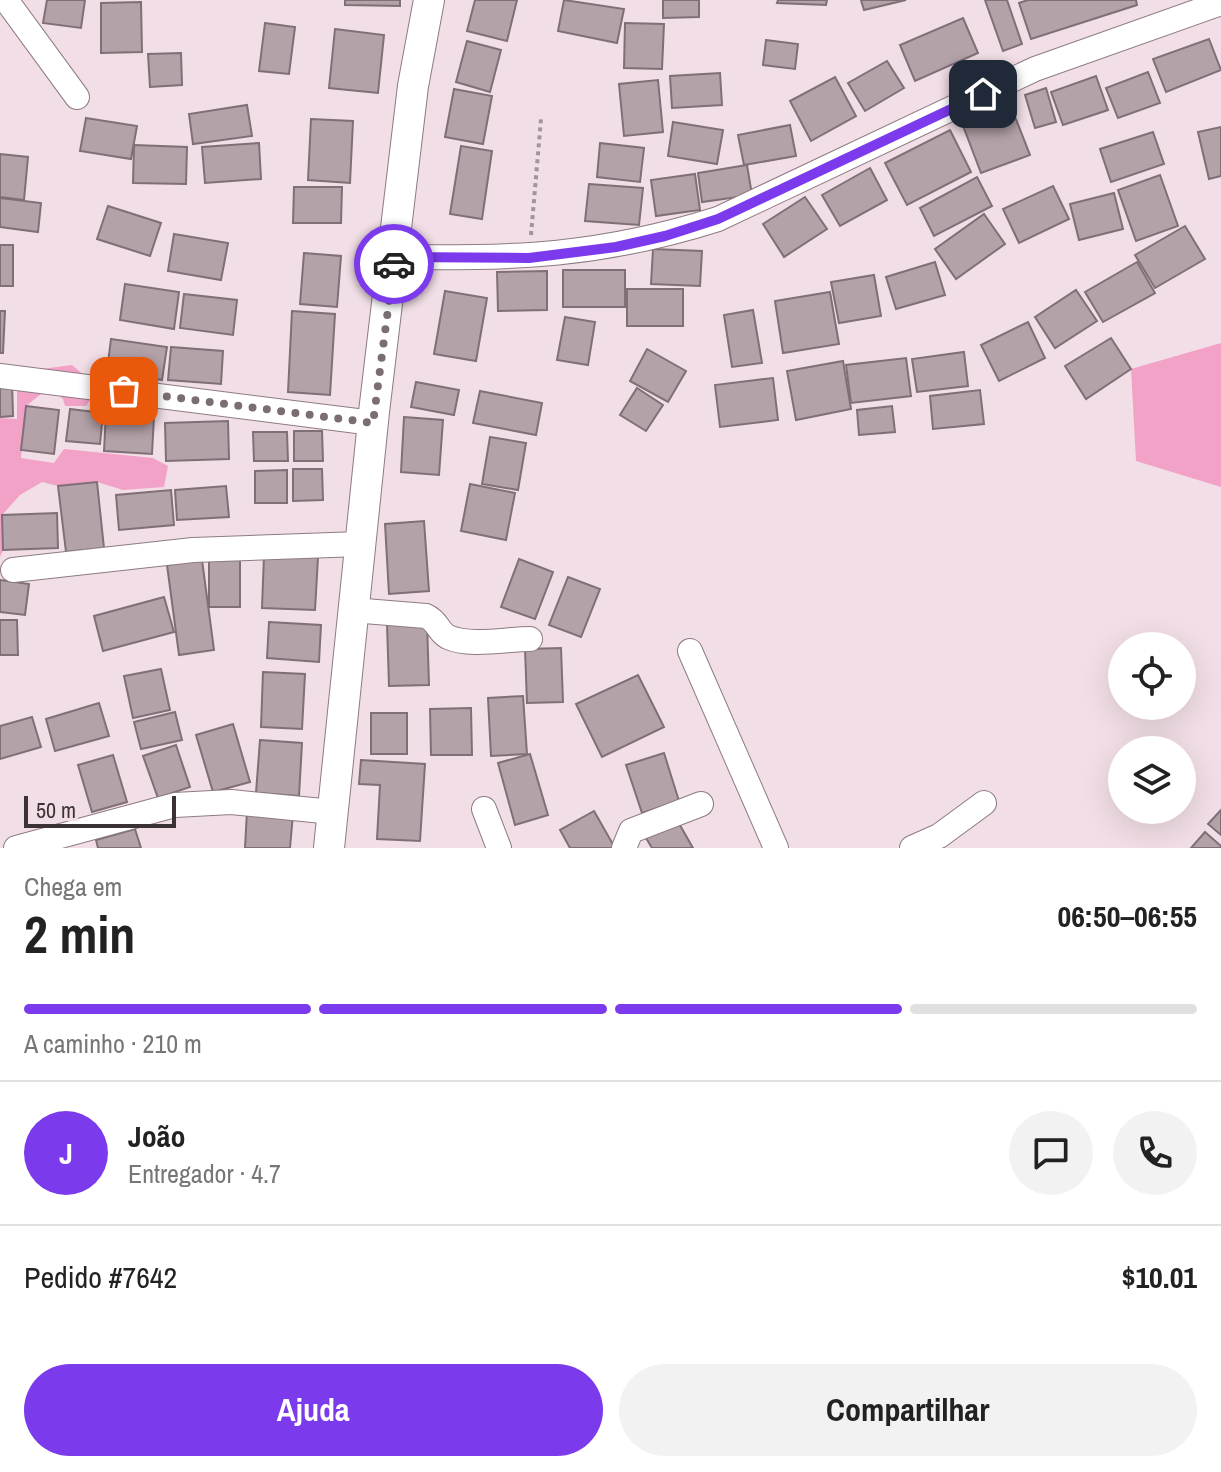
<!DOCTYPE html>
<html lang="pt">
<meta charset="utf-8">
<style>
body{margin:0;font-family:"Archivo Narrow",sans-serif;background:#f2f2f2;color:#222;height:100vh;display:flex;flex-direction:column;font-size:30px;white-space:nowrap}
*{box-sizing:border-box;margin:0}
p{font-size:26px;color:#767676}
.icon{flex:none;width:44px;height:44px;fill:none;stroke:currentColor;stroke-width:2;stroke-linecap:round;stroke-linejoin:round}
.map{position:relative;height:848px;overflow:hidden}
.sheet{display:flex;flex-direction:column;background:#fff;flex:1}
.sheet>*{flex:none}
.fabs{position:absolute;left:1108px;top:632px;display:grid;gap:16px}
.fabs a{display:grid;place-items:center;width:88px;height:88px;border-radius:50%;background:#fff;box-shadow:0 8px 32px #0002;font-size:40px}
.scale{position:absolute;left:24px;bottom:20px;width:152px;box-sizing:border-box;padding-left:8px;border:4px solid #3a3235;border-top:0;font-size:22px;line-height:28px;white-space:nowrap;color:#3a3235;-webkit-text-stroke:6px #f2dee6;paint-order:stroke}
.pin{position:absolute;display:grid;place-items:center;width:68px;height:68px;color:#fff;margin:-34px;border-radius:16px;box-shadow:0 4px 12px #0006}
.courier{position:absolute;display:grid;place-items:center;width:80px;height:80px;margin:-40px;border:6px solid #7c3aed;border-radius:50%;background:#fff;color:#222;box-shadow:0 2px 10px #0007}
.summary em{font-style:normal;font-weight:700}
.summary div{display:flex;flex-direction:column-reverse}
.summary{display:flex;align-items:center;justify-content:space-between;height:136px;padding:0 24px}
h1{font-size:52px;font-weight:700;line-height:60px}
.bar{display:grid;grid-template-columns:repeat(4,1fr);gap:12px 8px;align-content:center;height:96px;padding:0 24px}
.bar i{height:10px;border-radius:6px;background:#e0e0e0}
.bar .active{background:#7c3aed}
.bar p{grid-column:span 4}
.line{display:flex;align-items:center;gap:20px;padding:0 24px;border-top:2px solid #e0e0e0}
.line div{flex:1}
.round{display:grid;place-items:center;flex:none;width:84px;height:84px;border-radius:42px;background:#f2f2f2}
.action{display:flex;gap:16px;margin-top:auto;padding:16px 24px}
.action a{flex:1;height:92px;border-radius:48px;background:#7c3aed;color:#fff;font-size:32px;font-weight:700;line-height:92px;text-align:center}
.action a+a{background:#f2f2f2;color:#222}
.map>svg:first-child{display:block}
.green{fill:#f3a2c7}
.building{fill:#b4a2a9;stroke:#816f77;stroke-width:2}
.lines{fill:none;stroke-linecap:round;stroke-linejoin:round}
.minor-casing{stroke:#8d7b83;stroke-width:26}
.tertiary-casing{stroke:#8d7b83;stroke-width:32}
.path{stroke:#a3949a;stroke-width:4;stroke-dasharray:4 4;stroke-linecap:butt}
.minor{stroke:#fff;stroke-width:24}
.tertiary{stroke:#fff;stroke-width:30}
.done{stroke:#7a6e73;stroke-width:8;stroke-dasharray:0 14.4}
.route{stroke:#7c3aed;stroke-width:10}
</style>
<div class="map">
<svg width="1221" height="848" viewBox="0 0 1221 848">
<rect width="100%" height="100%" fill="#f2dee6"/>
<!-- green -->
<g class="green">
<polygon points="1221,343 1221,487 1136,461 1131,369"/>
<polygon points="72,365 98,387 86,406 65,406 63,399 50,387 26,406 21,458 54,463 64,449 153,458 168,466 164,487 123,490 97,482 58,486 42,482 20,495 2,515 3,550 0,557 0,418 17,419 17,384 34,370"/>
</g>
<!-- building -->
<g class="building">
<polygon points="47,0 85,0 81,28 43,23"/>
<polygon points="345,0 400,0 400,6 345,5"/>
<polygon points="475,0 517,0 507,41 467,31"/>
<polygon points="564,0 624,9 617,43 558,31"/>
<polygon points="663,0 699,0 699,17 663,18"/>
<polygon points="778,0 827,0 826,5 777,3"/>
<polygon points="861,0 906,0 864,10"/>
<polygon points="985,0 1007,0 1022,44 1003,51"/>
<polygon points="1028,0 1136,0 1137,5 1031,39 1019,3"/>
<polygon points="141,2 142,52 101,53 101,3"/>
<polygon points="963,18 978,53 915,81 900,45"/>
<polygon points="265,23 295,27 289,74 259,71"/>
<polygon points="625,23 664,24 662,69 624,68"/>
<polygon points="335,29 384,35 378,93 329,88"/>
<polygon points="1209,39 1221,70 1166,92 1153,59"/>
<polygon points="766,40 798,44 795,69 763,65"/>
<polygon points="467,41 501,50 490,92 456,82"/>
<polygon points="181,53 182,85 150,87 148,54"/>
<polygon points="887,61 904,88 865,111 848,83"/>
<polygon points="1148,72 1160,103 1118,118 1106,88"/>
<polygon points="720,73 722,105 672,108 670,76"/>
<polygon points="1096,76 1108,110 1063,125 1051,92"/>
<polygon points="835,77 856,116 811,141 790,101"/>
<polygon points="658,80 663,132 624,136 619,84"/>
<polygon points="1046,88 1056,122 1035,128 1025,95"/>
<polygon points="454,89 492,96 483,144 445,137"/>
<polygon points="1010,104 1030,155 981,173 962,123"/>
<polygon points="247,105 252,136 193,144 189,114"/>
<polygon points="86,118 137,126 131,159 80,151"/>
<polygon points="311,119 353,121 350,183 308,180"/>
<polygon points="673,122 723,130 717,164 668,156"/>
<polygon points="790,125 796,156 744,165 738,135"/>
<polygon points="1221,127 1221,176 1209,179 1198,132"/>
<polygon points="950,130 971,172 907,205 885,163"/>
<polygon points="1153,132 1164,164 1111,182 1100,149"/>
<polygon points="259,143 261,179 205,183 202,147"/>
<polygon points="600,143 644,148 640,182 597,177"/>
<polygon points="134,145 187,147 186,184 133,183"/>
<polygon points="461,146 492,151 482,219 450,214"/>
<polygon points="0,154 28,157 24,200 0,197"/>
<polygon points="747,165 752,195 702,202 698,173"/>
<polygon points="870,168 887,200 840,226 822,195"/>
<polygon points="695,174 700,210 656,216 651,180"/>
<polygon points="1160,175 1178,226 1136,241 1118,190"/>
<polygon points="977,177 992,206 934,236 920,208"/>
<polygon points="589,184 643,188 639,225 585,221"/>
<polygon points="1053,186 1069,219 1019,243 1003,209"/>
<polygon points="294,187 342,187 341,223 293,223"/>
<polygon points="1114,193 1123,229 1079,240 1070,204"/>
<polygon points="805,197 827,229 784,257 763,224"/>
<polygon points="0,198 41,203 38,232 0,227"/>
<polygon points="108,206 161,223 150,256 97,239"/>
<polygon points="984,214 1005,244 956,279 935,249"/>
<polygon points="1185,226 1205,259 1155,288 1135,255"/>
<polygon points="174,234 228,243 221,280 168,271"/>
<rect x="0" y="245" width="13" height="41"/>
<polygon points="653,249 702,251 700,286 651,284"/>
<polygon points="304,253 341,256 337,307 300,304"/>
<polygon points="935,262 945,295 896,309 886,277"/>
<polygon points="1137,262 1155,293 1103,322 1085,292"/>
<rect x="563" y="270" width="62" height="37"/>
<polygon points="547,271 547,310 498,311 497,272"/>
<polygon points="874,275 881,316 839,323 831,282"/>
<polygon points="125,284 179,292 174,329 120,320"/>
<rect x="627" y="289" width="56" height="37"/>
<polygon points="1076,290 1097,321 1055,348 1035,317"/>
<polygon points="445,291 487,298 476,361 434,354"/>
<polygon points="830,292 839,344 783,353 775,301"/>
<polygon points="184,294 237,300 233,335 180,328"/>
<polygon points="753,310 762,363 732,367 724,315"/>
<polygon points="0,311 5,311 3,353 0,353"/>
<polygon points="292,311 335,314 330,395 288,392"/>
<polygon points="565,317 595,322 588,365 557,360"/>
<polygon points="1028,322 1045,358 999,381 981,345"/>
<polygon points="1111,338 1131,369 1086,399 1065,366"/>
<polygon points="111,339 167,347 162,380 107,371"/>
<polygon points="171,347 223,351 221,384 168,380"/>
<polygon points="647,349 686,371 668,402 630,381"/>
<polygon points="964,352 968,386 917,392 912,359"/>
<polygon points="906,358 911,396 851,403 846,365"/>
<polygon points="843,361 851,409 796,420 787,371"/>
<polygon points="773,378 778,420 720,427 715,385"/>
<polygon points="0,381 12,381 13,416 0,417"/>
<polygon points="416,382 459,390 454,415 411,407"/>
<polygon points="637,388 663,405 646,431 620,415"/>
<polygon points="980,390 984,424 933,429 930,396"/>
<polygon points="480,391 542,403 536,435 473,423"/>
<polygon points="26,406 59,410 54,454 21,450"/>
<polygon points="892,406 895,432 859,435 857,410"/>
<polygon points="70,409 103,413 100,444 66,441"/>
<polygon points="106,413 154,416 152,454 104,451"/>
<polygon points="404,417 443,420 439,475 401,472"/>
<polygon points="228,421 229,459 166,461 165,423"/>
<polygon points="294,431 322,431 323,461 294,461"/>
<polygon points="253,432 287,432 288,461 254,461"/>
<polygon points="490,437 526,443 518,490 482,484"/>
<polygon points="293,469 322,469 323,500 293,501"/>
<polygon points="287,470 287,503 255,503 255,471"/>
<polygon points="97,482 104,548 66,552 58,486"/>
<polygon points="470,484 515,493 506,540 461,531"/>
<polygon points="226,486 229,517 177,520 175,490"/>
<polygon points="171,490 174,525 119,530 116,495"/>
<polygon points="57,513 58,548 3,550 2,515"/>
<polygon points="424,521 429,591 389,594 385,524"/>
<polygon points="264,555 318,557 315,610 262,608"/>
<polygon points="519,559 553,572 535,619 501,607"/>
<polygon points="202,560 214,650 179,655 167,565"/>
<rect x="209" y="560" width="31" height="47"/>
<polygon points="568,577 600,589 581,637 549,625"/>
<polygon points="0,580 29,584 25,615 0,612"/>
<polygon points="164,597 174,632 103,651 94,616"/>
<polygon points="0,620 17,620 18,655 0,655"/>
<polygon points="269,622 321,625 319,662 267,658"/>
<polygon points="427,622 429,685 389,686 387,623"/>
<polygon points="561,648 563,702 527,703 525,649"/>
<polygon points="161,669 170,710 133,718 124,676"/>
<polygon points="263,672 305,674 302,729 261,727"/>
<polygon points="638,675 664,727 602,757 576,704"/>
<polygon points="523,696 527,754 491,756 488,698"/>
<polygon points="99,703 109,736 55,751 46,719"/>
<polygon points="471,708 472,755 431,755 430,709"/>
<polygon points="175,712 182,740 141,749 134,722"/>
<rect x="371" y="713" width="36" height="41"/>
<polygon points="32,717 41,747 0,759 0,726"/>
<polygon points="233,724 250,782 213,792 196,735"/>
<polygon points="260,740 302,743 299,796 256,793"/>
<polygon points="176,745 190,787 158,798 143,756"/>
<polygon points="664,753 679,801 642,813 626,765"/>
<polygon points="530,754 548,815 515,825 498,763"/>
<polygon points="113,755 127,802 92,812 78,765"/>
<polygon points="361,760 425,764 420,841 377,839 380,785 359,784"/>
<polygon points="1221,810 1221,835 1208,824"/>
<polygon points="247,811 293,814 290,848 245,848"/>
<polygon points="594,811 615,848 570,848 560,830"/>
<polygon points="677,820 693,848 652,848 646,838"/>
<polygon points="135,829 141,848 98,848 96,840"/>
<polygon points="1205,832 1221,846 1221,848 1191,848"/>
</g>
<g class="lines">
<!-- minor casing -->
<g class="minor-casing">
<g id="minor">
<polyline points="6,0 77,97"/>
<path d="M395,257C515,259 601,256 718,219L1035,69L1221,3"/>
<polyline points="0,376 373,423"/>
<polyline points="13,570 193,550 360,544"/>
<path d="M352,610L426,616C438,621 438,632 448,637C470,647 507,639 530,639"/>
<polyline points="690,651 776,848"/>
<polyline points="484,809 499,848"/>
<polyline points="16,848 175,805 231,802 333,812"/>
<polyline points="624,848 631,831 701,804"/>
<polyline points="912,848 939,836 984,803"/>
</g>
</g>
<!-- tertiary casing -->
<g class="tertiary-casing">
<polyline id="tertiary" points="329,848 374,412 413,86 429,0"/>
</g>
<!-- path -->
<polyline class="path" points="531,235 541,119"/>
<!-- minor -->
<use href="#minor" class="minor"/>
<!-- tertiary -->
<use href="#tertiary" class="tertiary"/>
</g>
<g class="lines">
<!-- done -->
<polyline class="done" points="124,391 373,423 394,264"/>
<!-- route -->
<polyline class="route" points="394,264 395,257 529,258 616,247 665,236 718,219 983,94"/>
</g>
</svg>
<div class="fabs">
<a><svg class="icon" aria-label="locate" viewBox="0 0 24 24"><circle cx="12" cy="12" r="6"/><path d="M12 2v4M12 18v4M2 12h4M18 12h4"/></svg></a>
<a><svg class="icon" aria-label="layers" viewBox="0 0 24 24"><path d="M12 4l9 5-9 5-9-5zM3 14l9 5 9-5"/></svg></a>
</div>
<div class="scale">50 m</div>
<div class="pin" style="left:124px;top:391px;background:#ea580c"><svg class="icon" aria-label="bag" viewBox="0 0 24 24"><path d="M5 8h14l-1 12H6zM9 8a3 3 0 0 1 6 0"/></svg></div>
<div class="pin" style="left:983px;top:94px;background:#1f2937"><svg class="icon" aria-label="home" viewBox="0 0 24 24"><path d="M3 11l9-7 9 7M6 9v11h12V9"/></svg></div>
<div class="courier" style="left:394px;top:264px"><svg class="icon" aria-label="car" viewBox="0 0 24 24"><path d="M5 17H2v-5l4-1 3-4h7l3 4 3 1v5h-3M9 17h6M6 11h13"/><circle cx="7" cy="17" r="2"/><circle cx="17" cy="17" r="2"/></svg></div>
</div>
<section class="sheet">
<div class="summary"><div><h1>2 min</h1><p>Chega em</p></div><em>06:50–06:55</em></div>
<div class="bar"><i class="active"></i><i class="active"></i><i class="active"></i><i></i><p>A caminho · 210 m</p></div>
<div class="line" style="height:144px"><b class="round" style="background:#7c3aed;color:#fff">J</b><div><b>João</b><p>Entregador · 4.7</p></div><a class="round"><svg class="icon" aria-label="chat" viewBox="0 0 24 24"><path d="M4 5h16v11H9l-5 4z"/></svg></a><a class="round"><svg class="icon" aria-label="phone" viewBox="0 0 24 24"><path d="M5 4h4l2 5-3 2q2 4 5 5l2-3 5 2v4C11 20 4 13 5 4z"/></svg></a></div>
<div class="line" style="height:104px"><div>Pedido #7642</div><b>$10.01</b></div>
<div class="action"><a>Ajuda</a><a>Compartilhar</a></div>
</section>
